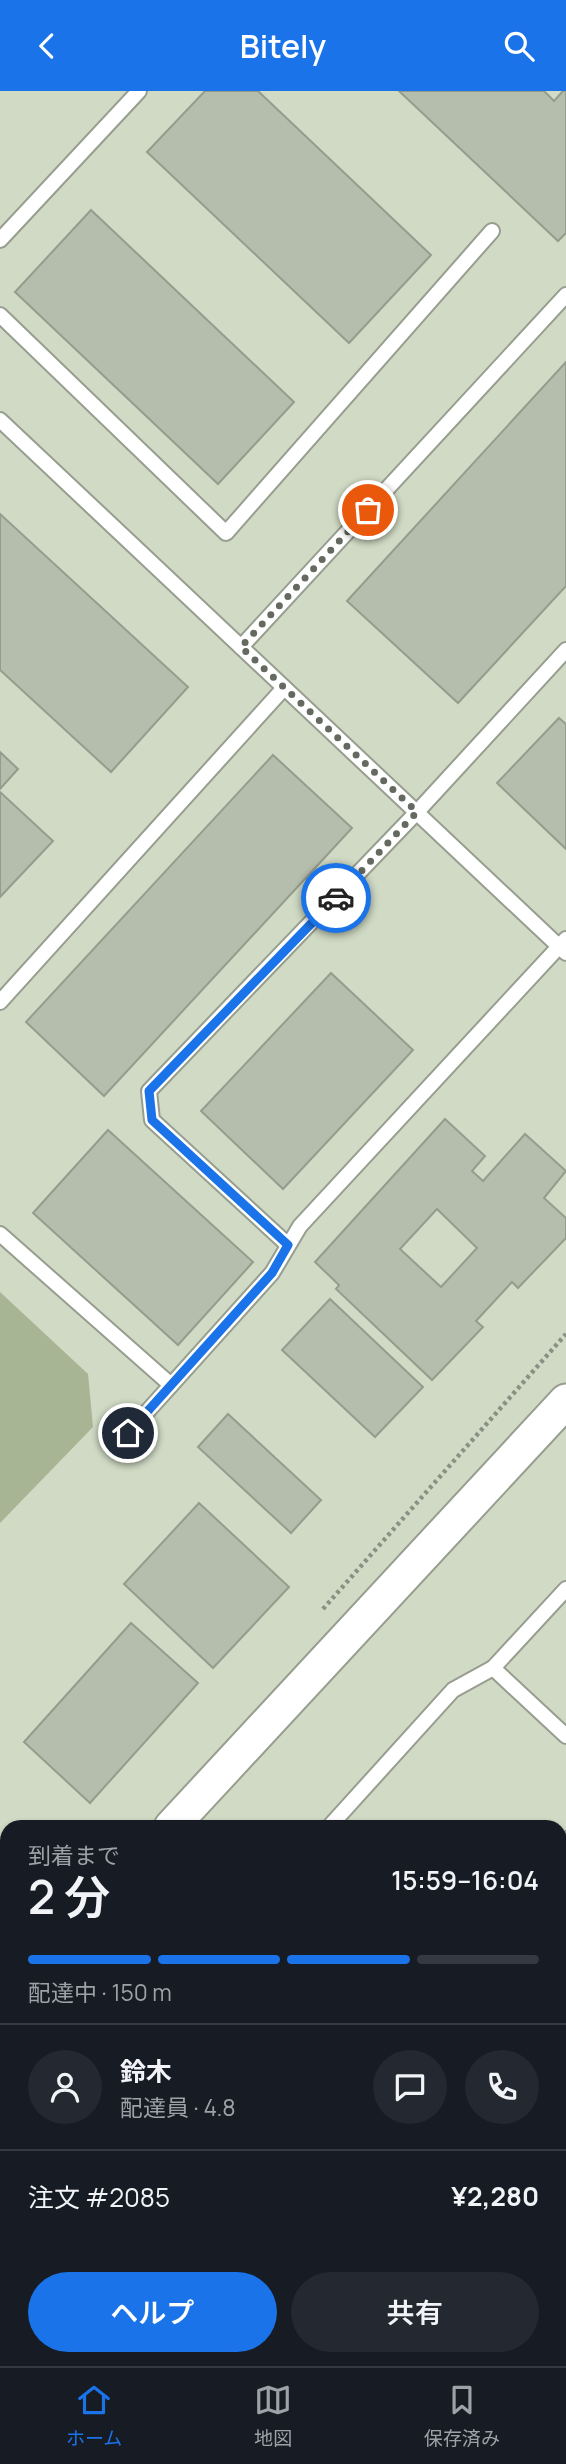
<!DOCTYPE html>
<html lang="ja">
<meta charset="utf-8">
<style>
body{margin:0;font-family:Manrope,"Noto Sans JP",sans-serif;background:#242831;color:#f1f3f6;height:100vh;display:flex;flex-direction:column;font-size:26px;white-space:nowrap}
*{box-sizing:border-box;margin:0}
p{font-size:23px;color:#9ea1a6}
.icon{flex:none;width:38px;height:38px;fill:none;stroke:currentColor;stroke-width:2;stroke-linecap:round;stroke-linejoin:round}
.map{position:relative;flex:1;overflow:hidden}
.details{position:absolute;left:0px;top:1729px;width:567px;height:546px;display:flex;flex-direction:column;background:#171b24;border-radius:21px 21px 0 0;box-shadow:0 2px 5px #0004}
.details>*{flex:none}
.pin{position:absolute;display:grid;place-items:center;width:60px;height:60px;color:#fff;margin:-30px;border:4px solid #fff;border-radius:50%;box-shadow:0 2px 7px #0007}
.courier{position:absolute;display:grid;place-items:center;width:70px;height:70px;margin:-35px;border:5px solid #1a73e8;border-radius:50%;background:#fff;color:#222;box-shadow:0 2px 9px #0007}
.head em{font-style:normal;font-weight:600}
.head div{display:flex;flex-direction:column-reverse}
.head{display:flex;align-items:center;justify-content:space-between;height:119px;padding:0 28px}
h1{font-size:46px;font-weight:600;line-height:52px}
.bar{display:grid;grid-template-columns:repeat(4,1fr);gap:10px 7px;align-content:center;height:84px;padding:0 28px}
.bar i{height:9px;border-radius:5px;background:#363941}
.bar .active{background:#1a73e8}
.bar p{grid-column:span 4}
.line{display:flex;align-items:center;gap:18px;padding:0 28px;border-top:2px solid #363941}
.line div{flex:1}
.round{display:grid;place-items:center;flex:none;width:74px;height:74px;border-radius:37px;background:#242831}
.primary-button{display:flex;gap:14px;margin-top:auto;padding:14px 28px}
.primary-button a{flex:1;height:80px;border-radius:42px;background:#1a73e8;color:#fff;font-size:28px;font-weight:600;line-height:80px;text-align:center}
.primary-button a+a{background:#242831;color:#f1f3f6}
header{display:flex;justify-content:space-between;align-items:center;height:91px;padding:0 28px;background:#1a73e8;color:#fff;font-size:32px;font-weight:600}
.tabs{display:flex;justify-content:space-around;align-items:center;height:98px;border-top:2px solid #363941;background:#171b24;font-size:19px;color:#9ea1a6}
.tabs a{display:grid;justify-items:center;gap:4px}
.tabs .active{color:#1a73e8}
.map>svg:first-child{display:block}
.built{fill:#d0dac4;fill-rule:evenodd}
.green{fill:#a7b594}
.building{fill:#b5bdad;stroke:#959c8d;stroke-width:2;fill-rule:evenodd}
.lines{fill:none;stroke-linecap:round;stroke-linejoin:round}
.service-casing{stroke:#979e8f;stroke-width:18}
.tertiary-casing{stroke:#979e8f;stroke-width:37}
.path{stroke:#8b9084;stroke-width:4.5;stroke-dasharray:3.5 3.5;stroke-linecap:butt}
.service{stroke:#fff;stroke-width:14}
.tertiary{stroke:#fff;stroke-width:33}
.done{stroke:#656a60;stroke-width:7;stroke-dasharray:0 12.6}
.route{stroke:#1a73e8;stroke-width:9}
</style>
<header><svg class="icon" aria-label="back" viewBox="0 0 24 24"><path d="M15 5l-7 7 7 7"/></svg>Bitely<svg class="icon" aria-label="search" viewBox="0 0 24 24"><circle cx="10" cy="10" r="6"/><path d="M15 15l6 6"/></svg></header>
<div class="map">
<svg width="566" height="2275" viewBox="0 0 566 2275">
<rect width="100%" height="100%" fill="#dde4d4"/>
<!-- built -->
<path class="built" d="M0,0H566V2275H0ZM7,1736H560V2268H7Z"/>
<!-- green -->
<polygon class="green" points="0,1201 88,1283 93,1336 0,1432"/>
<!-- building -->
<g class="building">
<polygon points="205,0 258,0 431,164 349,252 147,61"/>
<polygon points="399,0 544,0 554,10 563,0 566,0 566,142 558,150"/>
<polygon points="91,119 294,311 218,393 15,201"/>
<polygon points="566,271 566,495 458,612 347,510"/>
<polygon points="0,423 188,596 111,681 0,579"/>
<polygon points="559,627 566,633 566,758 497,692"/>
<polygon points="0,661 18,678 0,698"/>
<polygon points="273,664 352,737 104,1005 26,931"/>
<polygon points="0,701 53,750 0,806"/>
<polygon points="331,882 413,959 283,1098 201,1020"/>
<path d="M445,1028L485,1065L472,1080L483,1090L525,1043L566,1080L544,1107L566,1127V1147L518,1197L512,1191L476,1230L483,1236L432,1289L336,1198L339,1194L315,1171ZM437,1118L477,1157L441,1196L400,1158Z"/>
<polygon points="108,1039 253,1171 178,1254 33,1122"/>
<polygon points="330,1208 423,1296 375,1346 282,1259"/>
<polygon points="228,1323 321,1409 291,1442 198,1356"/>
<polygon points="199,1412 289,1496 213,1577 124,1493"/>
<polygon points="131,1532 198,1592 90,1712 24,1651"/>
<polygon points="565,1740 566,1741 566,1973 560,1968 560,1746"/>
</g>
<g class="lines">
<!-- service casing -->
<g class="service-casing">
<g id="service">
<polyline points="0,149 139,0"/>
<polyline points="0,224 226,442 492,140"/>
<polyline points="0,329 566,862"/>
<polyline points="241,556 566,204"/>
<polyline points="0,911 284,597"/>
<polyline points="0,1143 171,1294"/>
<polyline points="288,1154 152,1029 149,1000 417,721 566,559"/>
<polyline points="128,1342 272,1182 300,1135 566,848"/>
<polyline points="566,1498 493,1577 566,1645"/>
<polyline points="329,1736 453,1599 493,1577"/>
<polyline points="0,1843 7,1849"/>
<polyline points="560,2019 566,2024"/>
<polyline points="0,2095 7,2088"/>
<polyline points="0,2122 7,2128"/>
<polyline points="158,2268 165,2275"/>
<polyline points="273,2275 279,2268"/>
</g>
</g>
<!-- tertiary casing -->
<g class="tertiary-casing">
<g id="tertiary">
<polyline points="171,1736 566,1310"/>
<polyline points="0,1922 7,1914"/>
</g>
</g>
<!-- path -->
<polyline class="path" points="323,1518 566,1243"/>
<!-- service -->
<use href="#service" class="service"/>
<!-- tertiary -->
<use href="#tertiary" class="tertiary"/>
</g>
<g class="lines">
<!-- done -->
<polyline class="done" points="336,807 417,721 241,556 368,419"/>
<!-- route -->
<polyline class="route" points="128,1342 272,1182 288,1154 152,1029 149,1000 336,807"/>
</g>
</svg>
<div class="pin" style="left:368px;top:419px;background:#ea580c"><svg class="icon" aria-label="bag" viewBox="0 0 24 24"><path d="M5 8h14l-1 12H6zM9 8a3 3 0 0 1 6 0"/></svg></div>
<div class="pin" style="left:128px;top:1342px;background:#1f2937"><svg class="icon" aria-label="home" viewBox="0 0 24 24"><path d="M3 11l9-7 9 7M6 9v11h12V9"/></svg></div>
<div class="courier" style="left:336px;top:807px"><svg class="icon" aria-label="car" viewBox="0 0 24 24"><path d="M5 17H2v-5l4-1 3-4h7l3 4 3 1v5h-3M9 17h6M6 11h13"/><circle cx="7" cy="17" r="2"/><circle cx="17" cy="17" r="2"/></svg></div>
<section class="details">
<div class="head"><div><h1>2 分</h1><p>到着まで</p></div><em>15:59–16:04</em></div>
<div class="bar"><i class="active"></i><i class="active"></i><i class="active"></i><i></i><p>配達中 · 150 m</p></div>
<div class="line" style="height:126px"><a class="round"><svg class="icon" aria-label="person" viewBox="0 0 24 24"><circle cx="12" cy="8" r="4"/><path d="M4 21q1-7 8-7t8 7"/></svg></a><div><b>鈴木</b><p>配達員 · 4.8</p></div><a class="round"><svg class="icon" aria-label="chat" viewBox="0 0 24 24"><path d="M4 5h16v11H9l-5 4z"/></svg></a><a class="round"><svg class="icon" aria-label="phone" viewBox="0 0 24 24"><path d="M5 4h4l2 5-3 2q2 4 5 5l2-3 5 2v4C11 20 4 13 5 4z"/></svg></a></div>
<div class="line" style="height:91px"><div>注文 #2085</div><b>¥2,280</b></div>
<div class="primary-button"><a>ヘルプ</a><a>共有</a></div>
</section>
</div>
<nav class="tabs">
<a class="active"><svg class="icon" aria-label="home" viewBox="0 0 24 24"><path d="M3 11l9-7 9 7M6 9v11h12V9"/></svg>ホーム</a>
<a><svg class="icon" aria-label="map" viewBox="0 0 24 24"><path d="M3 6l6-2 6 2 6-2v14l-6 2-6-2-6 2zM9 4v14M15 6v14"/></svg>地図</a>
<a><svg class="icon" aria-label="saved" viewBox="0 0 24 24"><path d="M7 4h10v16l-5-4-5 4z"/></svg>保存済み</a>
</nav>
